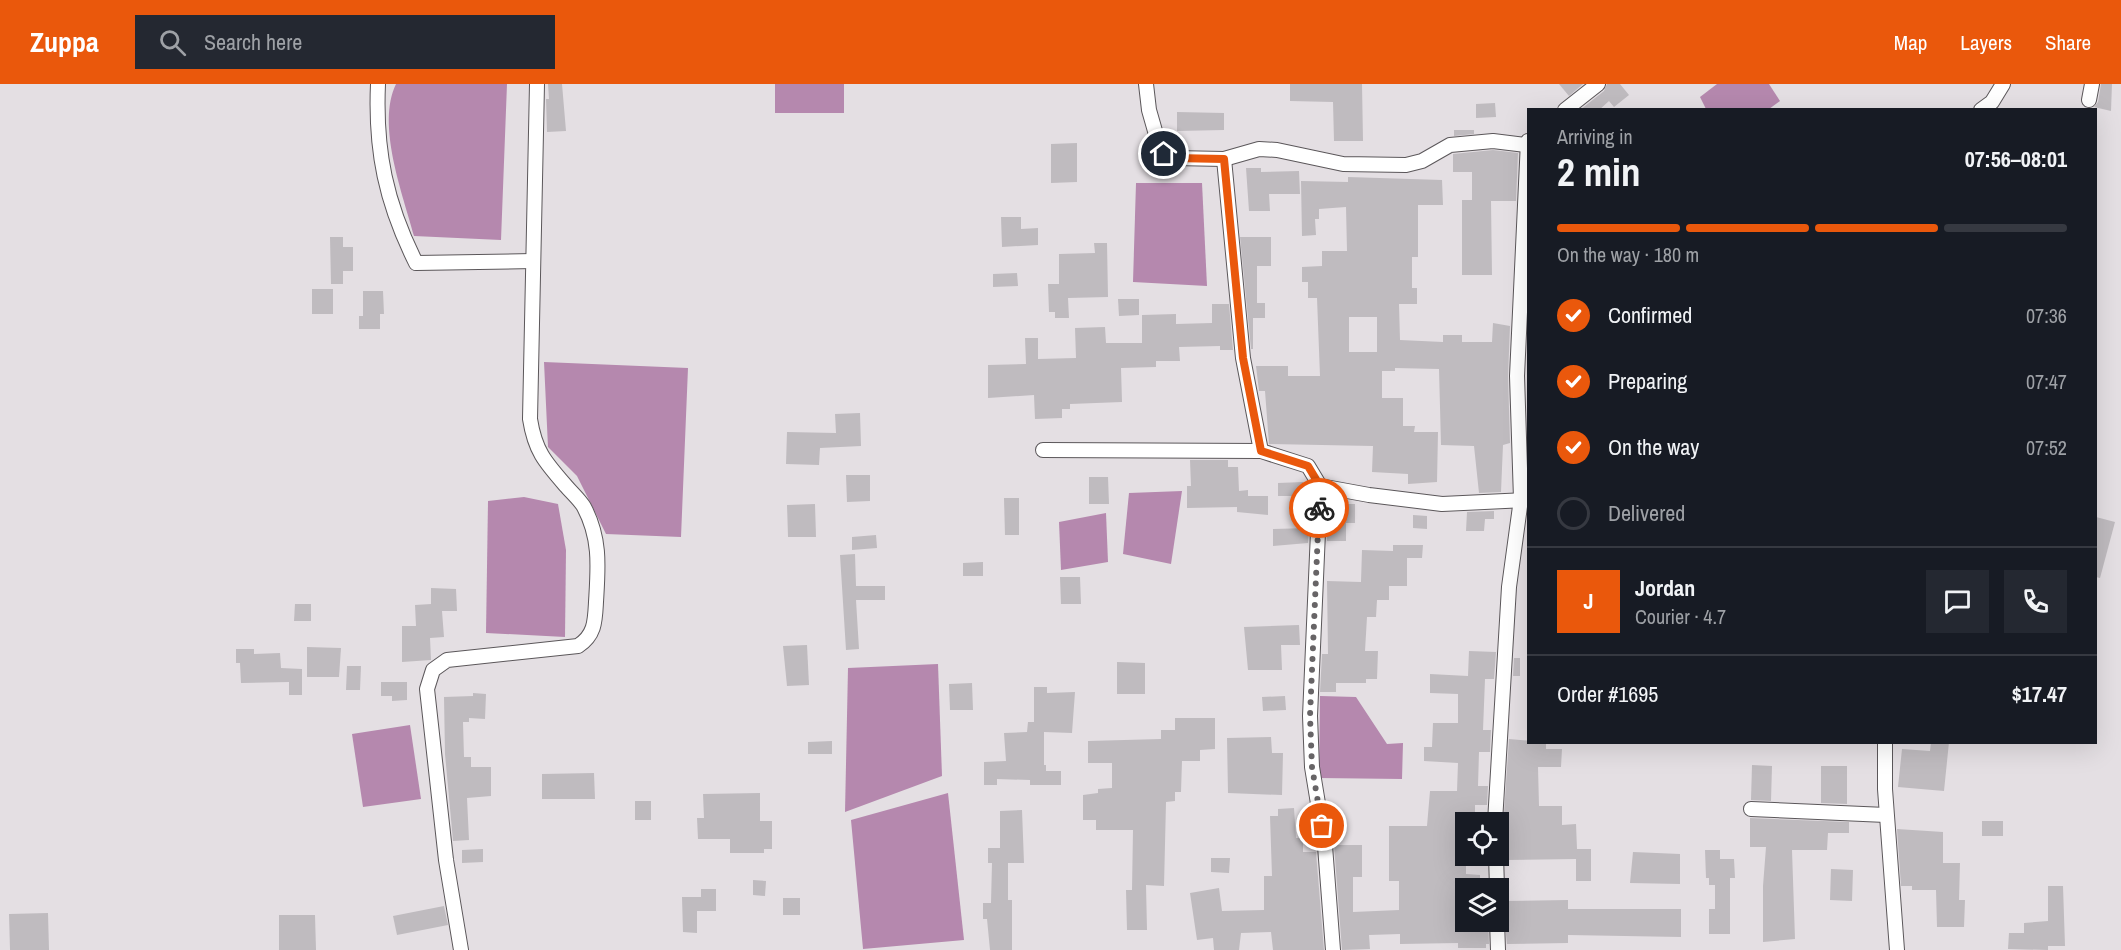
<!DOCTYPE html>
<meta charset="utf-8">
<style>
body{margin:0;font-family:"Archivo Narrow",sans-serif;background:#242831;color:#f1f3f6;height:100vh;display:flex;flex-direction:column;font-size:22px;white-space:nowrap}
*{box-sizing:border-box;margin:0}
p{font-size:20px;color:#9ea1a6}
.icon{flex:none;width:33px;height:33px;fill:none;stroke:currentColor;stroke-width:2;stroke-linecap:round;stroke-linejoin:round}
.map{position:relative;flex:1;overflow:hidden}
.panel{position:absolute;left:1527px;top:24px;width:570px;height:636px;display:flex;flex-direction:column;background:#171b24;border-radius:0px;box-shadow:0 6px 24px #0002}
.panel>*{flex:none}
.controls{position:absolute;left:1455px;top:728px;display:grid;gap:12px}
.controls a{display:grid;place-items:center;width:54px;height:54px;border-radius:0px;background:#171b24;box-shadow:0 6px 24px #0002;font-size:30px}
.pin{position:absolute;display:grid;place-items:center;width:51px;height:51px;color:#fff;margin:-26px;border:3px solid #fff;border-radius:50%;box-shadow:0 2px 6px #0007}
.courier{position:absolute;display:grid;place-items:center;width:60px;height:60px;margin:-30px;border:4px solid #ea580c;border-radius:50%;background:#fff;color:#222;box-shadow:0 2px 8px #0007}
.head em{font-style:normal;font-weight:700}
.head div{display:flex;flex-direction:column-reverse}
.head{display:flex;align-items:center;justify-content:space-between;height:102px;padding:0 30px}
h1{font-size:39px;font-weight:700;line-height:45px}
.bar{display:grid;grid-template-columns:repeat(4,1fr);gap:9px 6px;align-content:center;height:72px;padding:0 30px}
.bar i{height:8px;border-radius:4px;background:#363941}
.bar .current{background:#ea580c}
.bar p{grid-column:span 4}
.line{display:flex;align-items:center;gap:15px;padding:0 30px;border-top:2px solid #363941}
.line div{flex:1}
.round{display:grid;place-items:center;flex:none;width:63px;height:63px;border-radius:0px;background:#242831}
ol{padding:0 30px;list-style:none}
li{display:flex;align-items:center;gap:18px;height:66px}
li p{margin-inline-start:auto}
li .icon{padding:6px;border-radius:50%;background:#ea580c;color:#fff;stroke-width:4}
li:last-child{color:#9ea1a6}
li i{width:33px;height:33px;border:3px solid #363941;border-radius:50%}
header{display:flex;align-items:center;gap:36px;box-sizing:border-box;height:84px;padding:0 30px;background:#ea580c;color:#fff}
header strong{font-size:28px}
nav{display:flex;gap:33px;margin-inline-start:auto;font-size:21px}
.search{width:420px;height:54px;background:#242831;display:flex;align-items:center;gap:15px;box-sizing:border-box;padding:0 21px;border-radius:0px;color:#9ea1a6;font-size:22px}
.map>svg:first-child{display:block}
.water{fill:#b588ae}
.building{fill:#bfbbbf;fill-rule:evenodd}
.lines{fill:none;stroke-linecap:round;stroke-linejoin:round}
.street-casing{stroke:#5b575a;stroke-width:16}
.street{stroke:#fff;stroke-width:14}
.done{stroke:#676466;stroke-width:6;stroke-dasharray:0 10.8}
.route{stroke:#ea580c;stroke-width:8}
</style>
<header>
<strong>Zuppa</strong>
<div class="search"><svg class="icon" aria-label="search" viewBox="0 0 24 24"><circle cx="10" cy="10" r="6"/><path d="M15 15l6 6"/></svg>Search here</div>
<nav><a>Map</a><a>Layers</a><a>Share</a></nav>
</header>
<div class="map">
<svg width="2121" height="866" viewBox="0 0 2121 866">
<rect width="100%" height="100%" fill="#e4dfe3"/>
<!-- water -->
<g class="water">
<path d="M396,0H507L501,156L414,152C403,110 376,41 396,0Z"/>
<rect x="775" y="0" width="69" height="29"/>
<polygon points="1717,0 1769,0 1780,17 1769,25 1706,25 1700,13"/>
<polygon points="1136,99 1202,99 1207,202 1133,198"/>
<polygon points="544,278 688,284 681,453 606,450 577,392 548,363"/>
<polygon points="1182,407 1171,480 1123,470 1129,409"/>
<polygon points="524,413 558,420 566,466 565,553 486,549 488,417"/>
<polygon points="1106,429 1108,478 1061,486 1059,438"/>
<polygon points="938,580 942,692 845,728 848,584"/>
<polygon points="1320,612 1356,613 1387,660 1403,659 1402,695 1319,694"/>
<polygon points="410,641 421,715 363,723 352,650"/>
<polygon points="948,709 964,856 863,865 851,736"/>
</g>
<!-- building -->
<g class="building">
<polygon points="548,0 562,0 566,47 547,48 546,15 549,15"/>
<polygon points="1290,0 1362,0 1363,57 1334,57 1333,18 1290,17"/>
<polygon points="1559,0 1583,0 1569,12"/>
<polygon points="1607,0 1620,0 1629,11 1614,23 1609,17 1599,26 1580,26 1604,7"/>
<polygon points="2101,0 2112,0 2111,27 2094,23 2098,18"/>
<polygon points="1495,19 1496,33 1476,34 1476,20"/>
<polygon points="1177,28 1224,29 1224,46 1177,47"/>
<polygon points="1454,46 1474,46 1474,50 1454,52"/>
<polygon points="1077,59 1077,98 1051,99 1051,60"/>
<polygon points="1493,66 1518,69 1516,117 1491,117 1492,191 1462,191 1462,116 1472,116 1472,88 1453,88 1453,70"/>
<polygon points="1246,84 1261,84 1261,88 1299,87 1300,110 1269,110 1270,127 1249,127"/>
<path d="M1348,93L1442,96L1443,121H1418V173H1412V204H1417V220H1399L1400,256L1443,258V251H1462V258H1492L1493,239L1510,242L1508,292L1510,359L1503,361L1501,408L1479,409L1474,362L1441,361L1439,285L1395,284V287H1382V314H1403V342H1415L1414,348H1438L1437,398L1408,400V390L1372,388L1373,362L1269,360L1265,307H1259L1256,282H1288V292H1320L1317,214H1308V198H1302V183L1322,182V167H1347L1346,123L1319,125V135H1315L1316,151L1302,152L1301,97L1348,98ZM1349,233H1377V268H1349Z"/>
<polygon points="1001,133 1021,133 1021,145 1038,144 1038,161 1002,163"/>
<polygon points="330,153 343,153 343,163 353,163 353,187 343,187 343,200 331,200"/>
<polygon points="1240,153 1271,153 1271,182 1257,182 1257,219 1265,219 1265,234 1253,234 1253,265 1251,265"/>
<polygon points="1094,159 1107,159 1108,213 1068,214 1069,234 1055,234 1055,228 1049,228 1048,200 1059,200 1059,170 1095,169"/>
<polygon points="1017,189 1018,202 993,203 993,190"/>
<rect x="312" y="205" width="21" height="25"/>
<polygon points="363,207 383,207 384,230 380,230 380,245 359,245 359,232 363,232"/>
<polygon points="1118,215 1139,215 1139,231 1119,232"/>
<polygon points="1212,220 1229,220 1233,266 1220,266 1220,262 1179,263 1180,277 1156,277 1156,283 1121,284 1122,318 1070,320 1070,325 1062,325 1062,334 1035,335 1034,311 988,314 988,281 1026,280 1025,254 1038,254 1038,275 1076,274 1075,244 1105,243 1106,259 1142,259 1142,231 1176,230 1176,240 1212,239"/>
<polygon points="860,329 861,362 820,364 819,381 786,380 787,348 836,349 835,330"/>
<polygon points="1190,376 1228,376 1228,383 1238,383 1239,407 1248,406 1248,412 1268,412 1268,431 1237,428 1237,423 1187,424 1187,402 1191,402"/>
<polygon points="846,391 870,391 870,417 847,418"/>
<polygon points="1089,393 1108,393 1109,420 1089,420"/>
<polygon points="1303,398 1303,412 1278,412 1278,399"/>
<polygon points="1004,414 1019,414 1019,451 1005,451"/>
<polygon points="815,420 816,453 788,453 787,421"/>
<polygon points="1338,420 1355,420 1355,439 1346,439 1346,457 1327,457 1327,444 1332,444 1332,432 1338,432"/>
<polygon points="1494,427 1494,435 1485,435 1484,447 1466,447 1467,428"/>
<polygon points="1413,431 1427,432 1427,445 1413,444"/>
<polygon points="2096,433 2115,438 2100,494 2096,493"/>
<polygon points="1309,444 1308,459 1273,462 1273,445"/>
<polygon points="876,451 877,464 852,466 852,453"/>
<polygon points="1393,461 1423,461 1422,474 1407,474 1407,502 1389,502 1389,516 1377,516 1376,533 1367,533 1365,567 1378,567 1377,595 1366,595 1366,599 1336,599 1336,608 1320,608 1322,570 1328,570 1327,497 1361,498 1362,466 1393,467"/>
<polygon points="855,470 856,502 885,502 885,516 856,516 859,565 846,566 840,471"/>
<polygon points="983,478 983,492 963,492 963,479"/>
<polygon points="1060,493 1080,493 1081,520 1061,520"/>
<polygon points="431,504 456,505 457,527 442,527 444,553 430,554 431,576 402,578 402,542 416,542 415,521 431,520"/>
<polygon points="295,520 311,520 311,537 294,537"/>
<polygon points="1299,541 1300,561 1281,561 1282,586 1248,586 1244,543"/>
<polygon points="807,561 809,601 787,602 783,562"/>
<polygon points="307,563 341,564 339,593 307,593"/>
<polygon points="236,565 254,565 254,570 280,569 281,584 302,585 302,611 289,611 289,598 241,599 240,579 236,579"/>
<polygon points="1469,567 1496,568 1494,595 1485,595 1483,646 1491,646 1490,668 1479,668 1478,702 1488,702 1487,721 1475,721 1475,738 1466,738 1466,790 1480,791 1480,804 1466,804 1466,837 1488,837 1489,860 1486,860 1486,864 1458,864 1458,859 1400,860 1400,850 1369,851 1370,865 1342,866 1334,761 1362,761 1362,793 1353,793 1353,828 1399,826 1399,797 1389,797 1389,742 1427,742 1430,707 1457,707 1458,679 1424,677 1424,663 1432,663 1433,639 1458,639 1458,610 1430,609 1430,590 1468,592"/>
<polygon points="1514,574 1520,574 1520,592 1513,592"/>
<polygon points="1117,578 1145,579 1145,610 1117,610"/>
<polygon points="347,582 361,582 360,606 346,606"/>
<polygon points="381,598 407,598 407,616 392,617 392,612 381,612"/>
<polygon points="972,599 973,626 950,626 949,600"/>
<polygon points="1034,603 1047,603 1047,609 1075,608 1072,649 1044,648 1044,681 1046,681 1046,687 1061,687 1061,701 1030,701 1030,696 997,695 997,701 984,701 984,678 1006,677 1004,649 1027,648 1028,638 1034,638"/>
<polygon points="473,609 486,610 485,635 469,634 469,638 463,638 464,673 471,673 471,683 491,683 491,712 467,714 469,756 453,757 445,670 444,613 473,612"/>
<polygon points="1285,612 1286,626 1263,627 1262,613"/>
<polygon points="1175,634 1215,634 1215,665 1200,666 1200,677 1182,677 1181,708 1175,708 1175,717 1166,718 1164,802 1146,801 1147,846 1127,846 1126,806 1132,806 1133,746 1096,746 1096,736 1083,736 1083,711 1098,709 1098,705 1112,704 1112,679 1088,679 1088,657 1161,655 1161,646 1175,646"/>
<polygon points="1271,653 1272,669 1283,669 1282,711 1228,709 1227,654"/>
<polygon points="1509,655 1546,658 1546,665 1562,665 1561,683 1538,683 1539,722 1562,722 1562,741 1576,740 1577,765 1591,765 1591,797 1576,797 1576,775 1506,776 1506,744 1503,744"/>
<polygon points="832,657 832,670 808,670 808,658"/>
<polygon points="1931,658 1949,658 1944,707 1898,703 1902,665 1930,667"/>
<polygon points="1752,681 1772,682 1771,717 1751,716"/>
<polygon points="1821,682 1847,682 1847,720 1821,719"/>
<polygon points="594,689 595,715 542,715 542,690"/>
<polygon points="760,709 760,737 772,737 772,765 764,765 764,769 730,769 730,755 698,755 697,734 704,734 703,710"/>
<rect x="635" y="717" width="16" height="19"/>
<polygon points="1294,724 1296,754 1303,754 1303,768 1316,768 1324,866 1273,866 1271,848 1241,849 1239,866 1214,866 1213,854 1197,856 1190,809 1219,804 1222,827 1264,826 1264,792 1272,792 1270,732 1278,732 1278,725"/>
<polygon points="1022,726 1024,779 1008,779 1008,816 1012,816 1012,866 990,866 987,835 983,835 983,819 991,819 992,779 988,779 988,764 1000,764 1000,727"/>
<polygon points="1750,734 1849,738 1849,749 1828,749 1827,766 1792,766 1795,855 1763,858 1763,802 1766,763 1750,763"/>
<rect x="1982" y="737" width="21" height="15"/>
<polygon points="1897,745 1943,748 1943,779 1960,779 1959,816 1965,816 1964,843 1937,843 1936,806 1912,806 1912,802 1901,802"/>
<polygon points="483,765 483,778 462,779 462,766"/>
<polygon points="1705,766 1720,766 1720,775 1734,775 1735,794 1730,794 1730,850 1709,850 1709,825 1715,825 1715,801 1709,801 1709,794 1706,794"/>
<polygon points="1633,768 1680,770 1680,800 1630,799"/>
<polygon points="1211,774 1230,774 1229,789 1211,788"/>
<polygon points="1831,785 1853,786 1852,817 1830,816"/>
<polygon points="753,796 766,797 765,812 753,811"/>
<polygon points="2048,802 2063,802 2065,862 2048,862 2048,866 2008,865 2009,849 2024,849 2024,839 2048,837"/>
<polygon points="701,805 716,805 716,827 697,827 697,849 683,848 682,813 701,813"/>
<rect x="783" y="814" width="17" height="17"/>
<polygon points="1568,816 1568,825 1681,825 1681,853 1568,851 1568,859 1507,860 1504,832 1506,817"/>
<polygon points="444,822 448,841 397,851 393,832"/>
<polygon points="48,829 49,866 10,866 9,830"/>
<polygon points="279,831 315,831 316,866 279,866"/>
</g>
<g class="lines">
<!-- street casing -->
<g class="street-casing">
<g id="street">
<path d="M378,0C375,67 386,119 416,179L533,177"/>
<polyline points="1146,0 1149,26 1159,61 1164,70 1174,74 1224,75 1259,65 1277,66 1343,80 1406,81 1422,77 1450,61 1493,57 1526,61"/>
<polyline points="2089,16 2092,0"/>
<polyline points="1565,26 1598,0"/>
<polyline points="1981,26 1992,18 2003,0"/>
<polyline points="1224,75 1243,274 1261,367 1308,382 1320,402 1369,411 1442,420 1528,416"/>
<polyline points="1043,366 1261,367"/>
<polyline points="1320,402 1310,632 1312,683 1325,762 1333,866"/>
<polyline points="1885,658 1885,705 1897,866"/>
<polyline points="1751,725 1886,731"/>
<polyline points="1495,738 1509,503 1521,415 1517,292 1528,57"/>
<polyline points="1496,771 1497,804"/>
<polyline points="1497,837 1498,866"/>
<path d="M461,866L446,776L427,605L433,586L447,576L578,562C595,551 595,537 596,518C598,484 601,455 584,423C580,416 572,409 566,402C545,378 535,367 530,335L537,0"/>
</g>
</g>
<!-- street -->
<use href="#street" class="street"/>
</g>
<g class="lines">
<!-- done -->
<polyline class="done" points="1319,424 1310,632 1312,683 1322,742"/>
<!-- route -->
<polyline class="route" points="1164,70 1174,74 1224,75 1243,274 1261,367 1308,382 1320,402 1319,424"/>
</g>
</svg>
<div class="controls">
<a><svg class="icon" aria-label="locate" viewBox="0 0 24 24"><circle cx="12" cy="12" r="6"/><path d="M12 2v4M12 18v4M2 12h4M18 12h4"/></svg></a>
<a><svg class="icon" aria-label="layers" viewBox="0 0 24 24"><path d="M12 4l9 5-9 5-9-5zM3 14l9 5 9-5"/></svg></a>
</div>
<div class="pin" style="left:1322px;top:742px;background:#ea580c"><svg class="icon" aria-label="bag" viewBox="0 0 24 24"><path d="M5 8h14l-1 12H6zM9 8a3 3 0 0 1 6 0"/></svg></div>
<div class="pin" style="left:1164px;top:70px;background:#1f2937"><svg class="icon" aria-label="home" viewBox="0 0 24 24"><path d="M3 11l9-7 9 7M6 9v11h12V9"/></svg></div>
<div class="courier" style="left:1319px;top:424px"><svg class="icon" aria-label="bike" viewBox="0 0 24 24"><circle cx="6" cy="16" r="4"/><circle cx="18" cy="16" r="4"/><path d="M6 16l4-8h5l3 8M10 8l3 8H6M13 5h3"/></svg></div>
<section class="panel">
<div class="head"><div><h1>2 min</h1><p>Arriving in</p></div><em>07:56–08:01</em></div>
<div class="bar"><i class="current"></i><i class="current"></i><i class="current"></i><i></i><p>On the way · 180 m</p></div>
<ol>
<li><svg class="icon" aria-label="check" viewBox="0 0 24 24"><path d="M5 12l5 5 9-10"/></svg>Confirmed<p>07:36</p></li>
<li><svg class="icon" aria-label="check" viewBox="0 0 24 24"><path d="M5 12l5 5 9-10"/></svg>Preparing<p>07:47</p></li>
<li><svg class="icon" aria-label="check" viewBox="0 0 24 24"><path d="M5 12l5 5 9-10"/></svg>On the way<p>07:52</p></li>
<li><i></i>Delivered</li>
</ol>
<div class="line" style="height:108px"><b class="round" style="background:#ea580c;color:#fff">J</b><div><b>Jordan</b><p>Courier · 4.7</p></div><a class="round"><svg class="icon" aria-label="chat" viewBox="0 0 24 24"><path d="M4 5h16v11H9l-5 4z"/></svg></a><a class="round"><svg class="icon" aria-label="phone" viewBox="0 0 24 24"><path d="M5 4h4l2 5-3 2q2 4 5 5l2-3 5 2v4C11 20 4 13 5 4z"/></svg></a></div>
<div class="line" style="height:78px"><div>Order #1695</div><b>$17.47</b></div>
</section>
</div>
